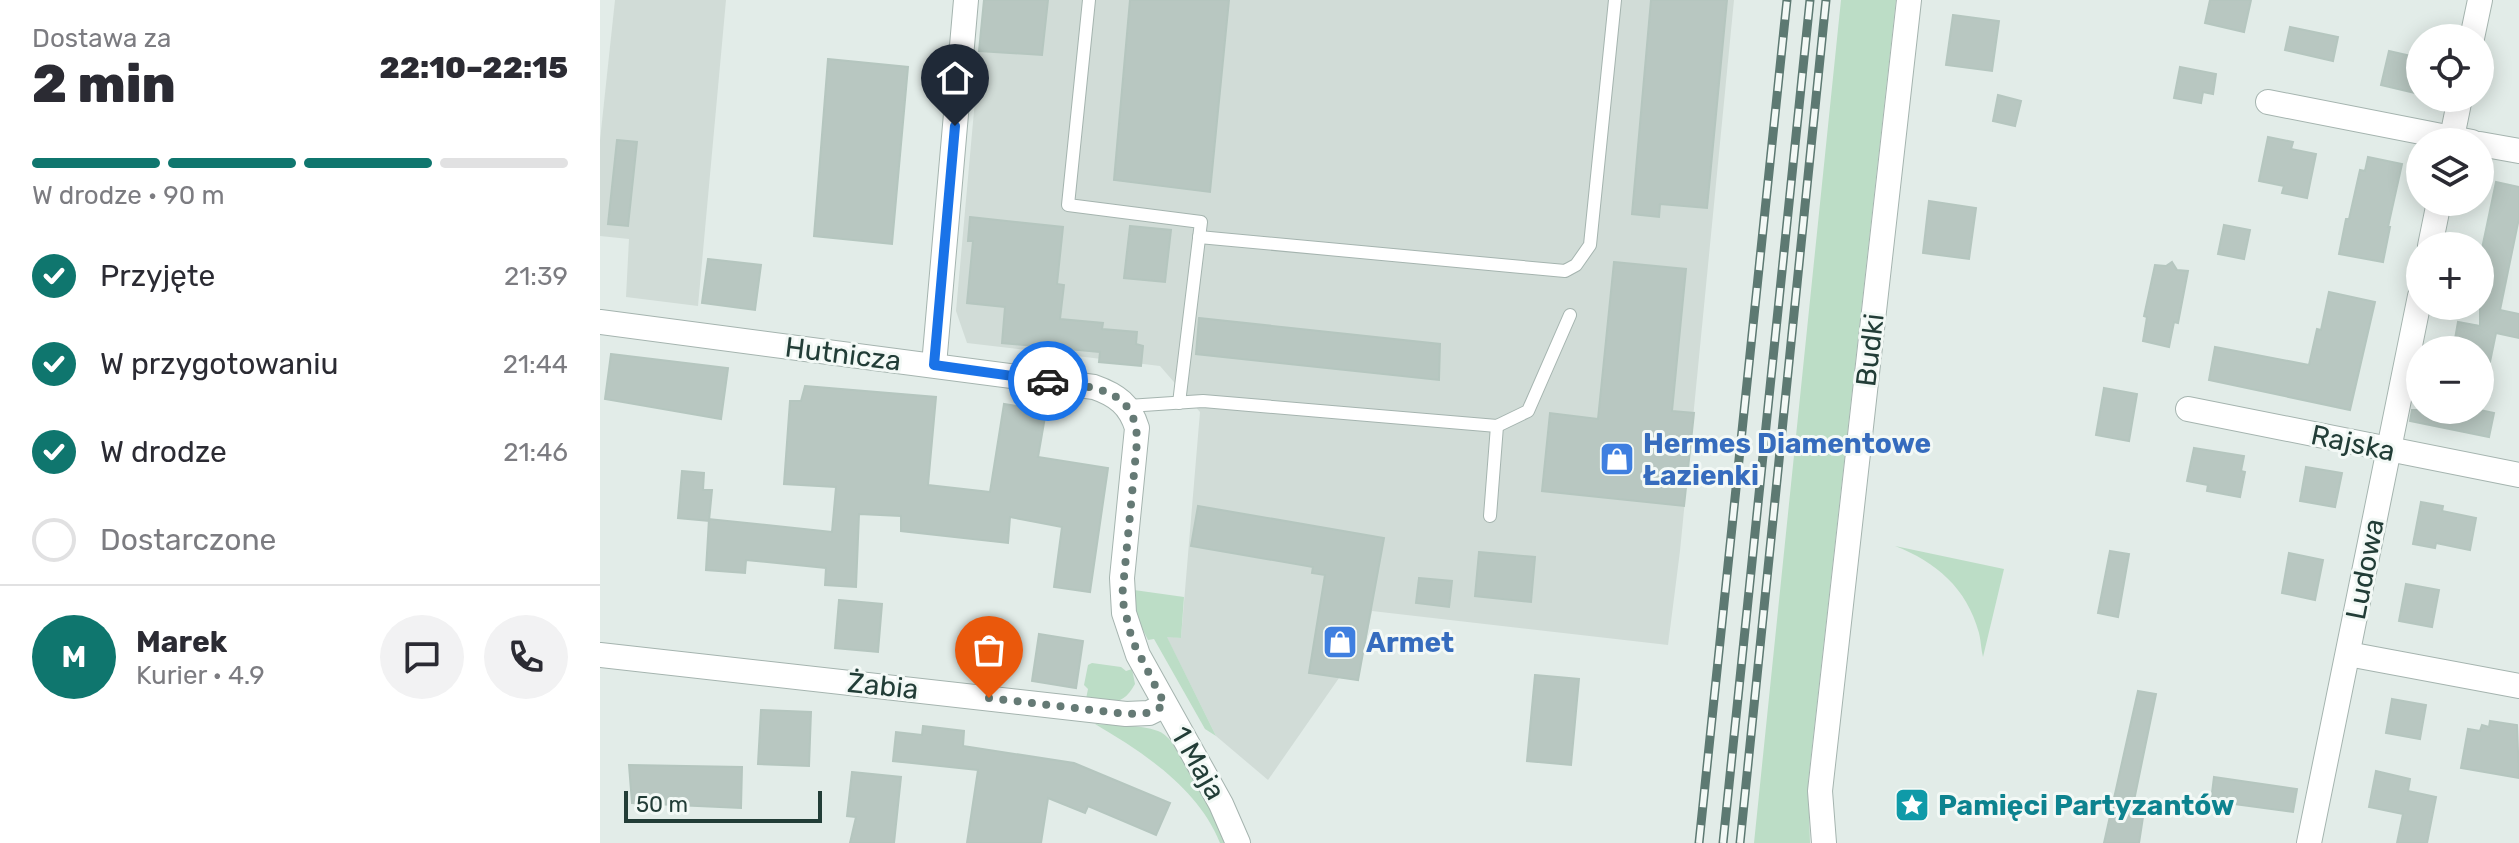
<!DOCTYPE html>
<html lang="pl">
<meta charset="utf-8">
<style>
body{margin:0;font-family:Rubik,sans-serif;background:#f2f2f3;color:#2b2b33;height:100vh;display:flex;flex-direction:column;font-size:30px;white-space:nowrap}
*{box-sizing:border-box;margin:0}
p{font-size:26px;color:#7c7c81}
.icon{flex:none;width:44px;height:44px;fill:none;stroke:currentColor;stroke-width:2;stroke-linecap:round;stroke-linejoin:round}
.map{position:relative;flex:1;overflow:hidden}
.drawer{display:flex;flex-direction:column;background:#fff;width:600px}
.drawer>*{flex:none}
.controls{position:absolute;left:1806px;top:24px;display:grid;gap:16px}
.controls a{display:grid;place-items:center;width:88px;height:88px;border-radius:50%;background:#fff;box-shadow:0 4px 20px #0003;font-size:40px}
.scale{position:absolute;left:24px;bottom:20px;width:198px;box-sizing:border-box;padding-left:8px;border:4px solid #223d37;border-top:0;font-size:22px;line-height:28px;white-space:nowrap;color:#223d37;-webkit-text-stroke:6px #f3f9f6;paint-order:stroke}
.pin{position:absolute;display:grid;place-items:center;width:68px;height:68px;color:#fff;margin:-82px -34px;border-radius:50% 50% 50% 0;rotate:-45deg;box-shadow:0 0 8px #0007}
.pin .icon{rotate:45deg}
.courier{position:absolute;display:grid;place-items:center;width:80px;height:80px;margin:-40px;border:6px solid #1a73e8;border-radius:50%;background:#fff;color:#222;box-shadow:0 2px 10px #0007}
.head em{font-style:normal;font-weight:800}
.head div{display:flex;flex-direction:column-reverse}
.head{display:flex;align-items:center;justify-content:space-between;height:136px;padding:0 32px}
h1{font-size:52px;font-weight:800;line-height:60px}
.bar{display:grid;grid-template-columns:repeat(4,1fr);gap:12px 8px;align-content:center;height:96px;padding:0 32px}
.bar i{height:10px;border-radius:6px;background:#e1e1e2}
.bar .selected{background:#0f766e}
.bar p{grid-column:span 4}
.line{display:flex;align-items:center;gap:20px;padding:0 32px;border-top:2px solid #e1e1e2}
.line div{flex:1}
.round{display:grid;place-items:center;flex:none;width:84px;height:84px;border-radius:42px;background:#f2f2f3}
ol{padding:0 32px;list-style:none}
li{display:flex;align-items:center;gap:24px;height:88px}
li p{margin-inline-start:auto}
li .icon{padding:8px;border-radius:50%;background:#0f766e;color:#fff;stroke-width:4}
li:last-child{color:#7c7c81}
li i{width:44px;height:44px;border:4px solid #e1e1e2;border-radius:50%}
main{display:flex;flex:1;min-height:0}
.map>svg:first-child{display:block}
.built{fill:#d1dcd7}
.green{fill:#bcddc6}
.building{fill:#b8c7c1;stroke:#b5c6bf;stroke-width:2}
.lines{fill:none;stroke-linecap:round;stroke-linejoin:round}
.lane-casing{stroke:#a5b4af;stroke-width:14}
.street-casing{stroke:#a5b4af;stroke-width:26}
.lane{stroke:#fff;stroke-width:12}
.street{stroke:#fff;stroke-width:24}
.rail-casing{stroke:#5d7972;stroke-width:9}
.rail{stroke:#f3f9f6;stroke-width:6;stroke-dasharray:18;stroke-linecap:butt}
.done{stroke:#657a75;stroke-width:8;stroke-dasharray:0 14.4}
.route{stroke:#1a73e8;stroke-width:10}
.labels{text-anchor:middle;dominant-baseline:central;stroke-width:6;stroke-linejoin:round;paint-order:stroke}
.street-label{font-size:28px;fill:#223d37;stroke:#f3f9f6}
.shop-label{font-size:28px;font-weight:bold;fill:#366cbe;stroke:#f3f9f6;text-anchor:start}
.culture-label{font-size:28px;font-weight:bold;fill:#0d838f;stroke:#f3f9f6;text-anchor:start}
</style>
<main>
<section class="drawer">
<div class="head"><div><h1>2 min</h1><p>Dostawa za</p></div><em>22:10–22:15</em></div>
<div class="bar"><i class="selected"></i><i class="selected"></i><i class="selected"></i><i></i><p>W drodze · 90 m</p></div>
<ol>
<li><svg class="icon" aria-label="check" viewBox="0 0 24 24"><path d="M5 12l5 5 9-10"/></svg>Przyjęte<p>21:39</p></li>
<li><svg class="icon" aria-label="check" viewBox="0 0 24 24"><path d="M5 12l5 5 9-10"/></svg>W przygotowaniu<p>21:44</p></li>
<li><svg class="icon" aria-label="check" viewBox="0 0 24 24"><path d="M5 12l5 5 9-10"/></svg>W drodze<p>21:46</p></li>
<li><i></i>Dostarczone</li>
</ol>
<div class="line" style="height:144px"><b class="round" style="background:#0f766e;color:#fff">M</b><div><b>Marek</b><p>Kurier · 4.9</p></div><a class="round"><svg class="icon" aria-label="chat" viewBox="0 0 24 24"><path d="M4 5h16v11H9l-5 4z"/></svg></a><a class="round"><svg class="icon" aria-label="phone" viewBox="0 0 24 24"><path d="M5 4h4l2 5-3 2q2 4 5 5l2-3 5 2v4C11 20 4 13 5 4z"/></svg></a></div>
</section>
<div class="map">
<svg width="1919" height="843" viewBox="0 0 1919 843">
<rect width="100%" height="100%" fill="#e2ece8"/>
<!-- built -->
<g class="built">
<polygon points="15,0 126,0 98,306 26,297 29,239 0,236 0,140"/>
<polygon points="384,0 1134,0 1080,551 1068,645 772,611 758,680 739,678 668,780 616,736 566,636 581,638 600,412 560,366 367,343 356,311"/>
</g>
<!-- green -->
<g class="green">
<polygon points="1241,0 1296,0 1208,783 1210,843 1154,843"/>
<path d="M1295,546L1404,569L1383,657C1381,649 1381,641 1379,633C1367,588 1336,562 1295,546Z"/>
<polygon points="534,590 584,597 581,638 567,637 616,736 605,729 554,639 548,640 535,614"/>
<path d="M492,663L521,667L526,671L532,669L535,684C522,708 509,702 486,699L488,689L484,685L488,665Z"/>
<path d="M495,724C515,726 539,724 558,731C581,738 615,819 625,843H620C598,788 544,753 495,724Z"/>
</g>
<!-- building -->
<g class="building">
<polygon points="384,0 448,0 442,55 379,51"/>
<polygon points="530,0 629,0 610,192 514,180"/>
<polygon points="1051,0 1127,0 1107,208 1060,204 1059,217 1032,214"/>
<polygon points="1610,0 1651,0 1644,32 1605,23"/>
<polygon points="1353,15 1399,21 1392,71 1346,65"/>
<polygon points="1690,27 1738,37 1733,61 1685,50"/>
<polygon points="1789,51 1820,58 1815,93 1781,85"/>
<polygon points="228,59 308,67 292,244 214,236"/>
<polygon points="1580,67 1616,74 1613,94 1603,92 1601,103 1574,98"/>
<polygon points="1398,95 1421,101 1415,126 1393,121"/>
<polygon points="1668,137 1693,142 1691,149 1716,154 1707,198 1682,193 1684,186 1659,181"/>
<polygon points="17,140 37,142 28,226 8,224"/>
<polygon points="1768,157 1802,164 1788,227 1790,227 1783,262 1739,254 1746,219 1749,219 1760,170 1765,171"/>
<polygon points="1896,182 1919,187 1919,218 1900,310 1919,314 1919,338 1896,333 1890,362 1880,361 1880,350 1853,350 1858,322 1880,326 1880,258"/>
<polygon points="1329,201 1376,208 1369,259 1323,253"/>
<polygon points="370,217 463,227 457,284 464,285 460,319 503,323 502,329 537,332 536,344 543,346 541,366 499,362 500,352 402,343 405,307 367,303 373,241 368,241"/>
<polygon points="1624,225 1650,230 1644,259 1618,254"/>
<polygon points="530,226 571,230 565,282 524,278"/>
<polygon points="108,259 161,265 155,310 102,303"/>
<polygon points="1014,262 1086,269 1072,411 1094,413 1084,506 942,491 950,413 998,419"/>
<polygon points="1572,262 1577,270 1588,271 1578,323 1574,322 1569,347 1543,341 1547,317 1544,316 1555,265 1566,266"/>
<polygon points="1729,292 1775,302 1750,410 1609,380 1615,347 1709,365 1717,329 1721,330"/>
<polygon points="599,318 840,344 839,380 596,354"/>
<polygon points="11,354 128,368 121,419 5,399"/>
<polygon points="205,386 336,397 328,485 390,492 404,404 446,411 438,457 508,468 490,592 454,587 462,527 410,517 408,543 301,531 301,516 259,514 256,587 225,585 226,568 146,560 145,573 106,570 109,519 232,532 236,487 184,484 190,401 201,401"/>
<polygon points="1504,388 1537,394 1529,441 1496,435"/>
<polygon points="1812,410 1880,410 1894,413 1889,437 1810,421"/>
<polygon points="1594,448 1644,456 1641,471 1645,472 1640,497 1607,491 1608,485 1587,481"/>
<polygon points="1706,467 1742,473 1735,507 1700,501"/>
<polygon points="82,471 104,473 103,490 112,490 109,521 78,518"/>
<polygon points="1821,502 1843,506 1842,511 1876,518 1870,550 1836,543 1835,548 1813,544"/>
<polygon points="598,506 784,538 758,680 709,673 725,575 712,573 713,567 591,546"/>
<polygon points="1510,551 1529,554 1518,617 1498,613"/>
<polygon points="879,552 935,557 931,602 875,596"/>
<polygon points="1689,553 1723,560 1715,600 1682,593"/>
<polygon points="819,578 852,581 849,607 816,603"/>
<polygon points="1806,584 1839,590 1832,627 1799,621"/>
<polygon points="239,600 282,604 278,652 235,648"/>
<polygon points="439,634 483,641 476,688 432,681"/>
<polygon points="935,675 979,679 971,765 927,761"/>
<polygon points="1538,691 1556,694 1531,815 1543,817 1539,843 1504,843"/>
<polygon points="1792,699 1826,705 1820,739 1786,733"/>
<polygon points="161,710 211,712 209,766 158,764"/>
<polygon points="1890,721 1917,725 1919,778 1861,768 1868,729 1880,731 1882,725 1889,727"/>
<polygon points="323,726 364,731 363,746 474,763 570,803 556,835 488,806 485,813 448,798 441,843 367,843 378,770 293,761 296,732 322,735"/>
<polygon points="29,765 142,767 141,808 32,803"/>
<polygon points="1776,771 1810,779 1808,791 1836,797 1827,843 1797,843 1803,814 1769,807"/>
<polygon points="252,772 301,777 294,843 250,843 256,817 247,816"/>
<polygon points="1614,777 1697,789 1693,812 1611,801"/>
</g>
<g class="lines">
<!-- lane casing -->
<g class="lane-casing">
<g id="lane">
<polyline points="489,0 468,205 601,222 579,403"/>
<polyline points="599,237 965,271 976,265 990,245 1015,0"/>
<polyline points="528,406 603,401 897,426 928,411 970,315"/>
<polyline points="890,516 897,426"/>
</g>
</g>
<!-- street casing -->
<g class="street-casing">
<g id="street">
<polyline points="1872,38 1880,0"/>
<polyline points="1668,102 1872,142"/>
<polyline points="1851,142 1860,98"/>
<polyline points="1880,144 1919,151"/>
<polyline points="1830,246 1839,202"/>
<path d="M0,322L494,387C517,395 530,405 537,428L522,578L524,613L538,655L621,804L638,843"/>
<polyline points="334,365 366,0"/>
<polyline points="1588,409 1919,475"/>
<polyline points="1748,654 1919,686"/>
<polyline points="0,655 526,714 549,713 565,705"/>
<polyline points="1224,843 1220,791 1309,0"/>
<polyline points="1709,843 1820,296"/>
</g>
</g>
<!-- lane -->
<use href="#lane" class="lane"/>
<!-- street -->
<use href="#street" class="street"/>
<!-- rail casing -->
<g class="rail-casing">
<g id="rail">
<polyline points="1099,843 1187,0"/>
<polyline points="1123,843 1210,0"/>
<polyline points="1140,843 1226,0"/>
</g>
</g>
<!-- rail -->
<use href="#rail" class="rail"/>
</g>
<g class="lines">
<!-- done -->
<path class="done" d="M389,698L526,714L549,713L565,705L532,640L522,598L537,442C537,387 492,387 448,381"/>
<!-- route -->
<polyline class="route" points="355,126 334,365 448,381"/>
</g>
<!-- icons -->
<defs>
<g id="shop-square" transform="scale(1.8)"><rect x="-9" y="-9" width="18" height="18" rx="4" fill="#3f7fe0" stroke="#f3f9f6"/><path d="M-5-2.5h2.3a2.7 3.5 0 0 1 5.4 0H5L5.5 6h-11ZM-1.5-2.5h3a1.5 2.3 0 0 0-3 0Z" fill="#fff"/></g>
<g id="sight-square" transform="scale(1.8)"><rect x="-9" y="-9" width="18" height="18" rx="4" fill="#0f9aa8" stroke="#f3f9f6"/><path d="M0-6L1.8-2.2L6-1.7L2.9 1.2L3.7 5.4L0 3.3L-3.7 5.4L-2.9 1.2L-6-1.7L-1.8-2.2Z" fill="#fff"/></g>
</defs>
<g fill-rule="evenodd">
<use href="#shop-square" x="1017" y="459"/>
<use href="#shop-square" x="740" y="642"/>
<use href="#sight-square" x="1312" y="805"/>
</g>
<g class="labels">
<!-- street labels -->
<g class="street-label">
<text transform="translate(1270 350) rotate(-83)">Budki</text>
<text transform="translate(243 354) rotate(7)">Hutnicza</text>
<text transform="translate(1753 443) rotate(12)">Rajska</text>
<text transform="translate(1765 569) rotate(-79)">Ludowa</text>
<text transform="translate(283 686) rotate(6)">Żabia</text>
<text transform="translate(598 763) rotate(60)">1 Maja</text>
</g>
<!-- shop labels -->
<g class="shop-label">
<text x="1043" y="443">Hermes Diamentowe<tspan x="1043" dy="32">Łazienki</tspan></text>
<text x="766" y="642">Armet</text>
</g>
<!-- culture labels -->
<g class="culture-label">
<text x="1338" y="805">Pamięci Partyzantów</text>
</g>
</g>
</svg>
<div class="controls">
<a><svg class="icon" aria-label="locate" viewBox="0 0 24 24"><circle cx="12" cy="12" r="6"/><path d="M12 2v4M12 18v4M2 12h4M18 12h4"/></svg></a>
<a><svg class="icon" aria-label="layers" viewBox="0 0 24 24"><path d="M12 4l9 5-9 5-9-5zM3 14l9 5 9-5"/></svg></a>
<a>+</a>
<a>−</a>
</div>
<div class="scale">50 m</div>
<div class="pin" style="left:389px;top:698px;background:#ea580c"><svg class="icon" aria-label="bag" viewBox="0 0 24 24"><path d="M5 8h14l-1 12H6zM9 8a3 3 0 0 1 6 0"/></svg></div>
<div class="pin" style="left:355px;top:126px;background:#1f2937"><svg class="icon" aria-label="home" viewBox="0 0 24 24"><path d="M3 11l9-7 9 7M6 9v11h12V9"/></svg></div>
<div class="courier" style="left:448px;top:381px"><svg class="icon" aria-label="car" viewBox="0 0 24 24"><path d="M5 17H2v-5l4-1 3-4h7l3 4 3 1v5h-3M9 17h6M6 11h13"/><circle cx="7" cy="17" r="2"/><circle cx="17" cy="17" r="2"/></svg></div>
</div>
</main>
